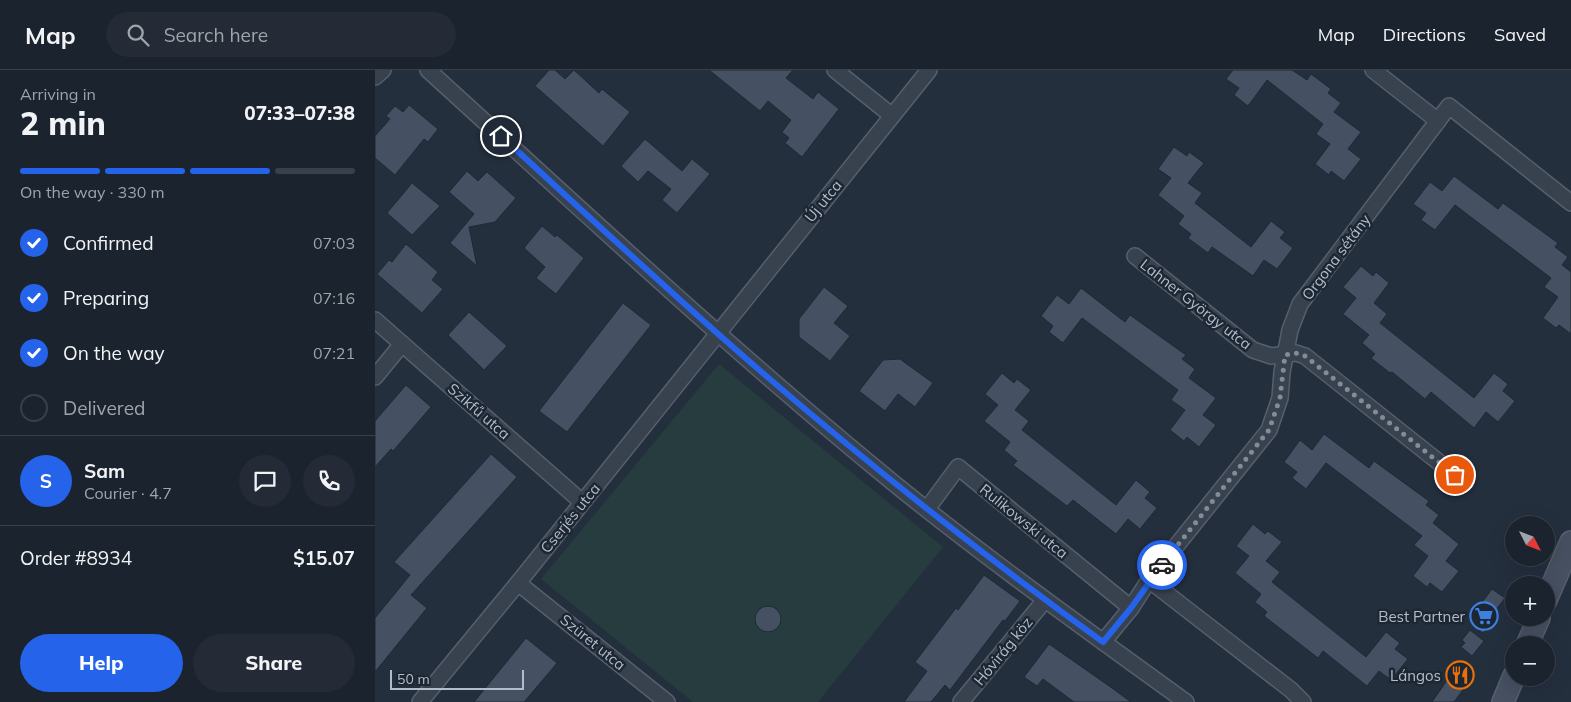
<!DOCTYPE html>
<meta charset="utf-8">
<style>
body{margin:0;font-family:Mulish,sans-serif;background:#242b36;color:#f1f3f6;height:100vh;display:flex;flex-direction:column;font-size:19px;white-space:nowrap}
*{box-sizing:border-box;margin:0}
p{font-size:16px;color:#a0a4aa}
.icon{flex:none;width:28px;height:28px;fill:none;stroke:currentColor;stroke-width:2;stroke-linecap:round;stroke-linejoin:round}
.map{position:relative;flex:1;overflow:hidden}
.sheet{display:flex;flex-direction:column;background:#1b232e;width:375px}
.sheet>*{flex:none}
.needle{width:32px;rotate:132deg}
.fabs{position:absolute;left:1130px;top:446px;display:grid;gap:10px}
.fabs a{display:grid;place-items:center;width:50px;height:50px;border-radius:50%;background:#1b232e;box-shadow:0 5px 20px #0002,0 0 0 1px #39404a;font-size:25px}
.scale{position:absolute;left:15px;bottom:12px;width:134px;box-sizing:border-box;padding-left:5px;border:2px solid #b4bcc9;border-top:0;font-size:14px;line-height:18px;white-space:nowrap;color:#b4bcc9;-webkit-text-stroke:4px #1d2633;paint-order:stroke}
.pin{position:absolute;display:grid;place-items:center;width:42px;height:42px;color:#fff;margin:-21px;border:2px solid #fff;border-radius:50%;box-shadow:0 1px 5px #0007}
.courier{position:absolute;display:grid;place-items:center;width:50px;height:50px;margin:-25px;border:4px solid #2563eb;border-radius:50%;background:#fff;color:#222;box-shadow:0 1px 6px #0007}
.overview em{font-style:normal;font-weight:800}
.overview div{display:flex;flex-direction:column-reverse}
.overview{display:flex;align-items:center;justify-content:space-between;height:85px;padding:0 20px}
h1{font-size:32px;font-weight:800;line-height:38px}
.bar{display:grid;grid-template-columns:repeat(4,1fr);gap:8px 5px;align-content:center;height:60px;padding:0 20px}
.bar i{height:6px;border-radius:4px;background:#39404a}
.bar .on{background:#2563eb}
.bar p{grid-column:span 4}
.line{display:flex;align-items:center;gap:12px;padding:0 20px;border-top:1px solid #39404a}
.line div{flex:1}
.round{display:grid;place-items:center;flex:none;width:52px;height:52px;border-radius:26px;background:#242b36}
ol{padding:0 20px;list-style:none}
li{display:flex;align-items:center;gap:15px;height:55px}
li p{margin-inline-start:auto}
li .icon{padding:5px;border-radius:50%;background:#2563eb;color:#fff;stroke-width:4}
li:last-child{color:#a0a4aa}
li i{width:28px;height:28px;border:2px solid #39404a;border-radius:50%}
.cta{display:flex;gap:10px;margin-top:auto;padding:10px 20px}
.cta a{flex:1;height:58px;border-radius:30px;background:#2563eb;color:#fff;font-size:20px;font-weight:800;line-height:58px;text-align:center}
.cta a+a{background:#242b36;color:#f1f3f6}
header{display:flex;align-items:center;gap:30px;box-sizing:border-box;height:70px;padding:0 25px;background:#1b232e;border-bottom:1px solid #39404a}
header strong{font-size:24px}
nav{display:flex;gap:28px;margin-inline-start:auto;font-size:18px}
.search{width:350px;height:45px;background:#242b36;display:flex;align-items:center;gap:12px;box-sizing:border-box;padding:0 18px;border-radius:28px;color:#a0a4aa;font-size:19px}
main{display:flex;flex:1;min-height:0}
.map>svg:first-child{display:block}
.green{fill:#263c3f}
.building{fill:#455162;stroke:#1f2835}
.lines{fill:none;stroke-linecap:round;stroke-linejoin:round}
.street-casing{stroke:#565f6c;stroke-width:18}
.secondary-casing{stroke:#565f6c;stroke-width:24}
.street{stroke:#38414e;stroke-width:15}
.secondary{stroke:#465061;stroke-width:21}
.done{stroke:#828b98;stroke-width:5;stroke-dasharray:0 9}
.route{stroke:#2563eb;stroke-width:6}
.labels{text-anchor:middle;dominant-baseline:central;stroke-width:5;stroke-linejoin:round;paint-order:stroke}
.street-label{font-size:15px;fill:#b4bcc9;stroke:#1d2633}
.poi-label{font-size:15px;fill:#b4bcc9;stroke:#1d2633;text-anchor:end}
</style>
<header>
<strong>Map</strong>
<div class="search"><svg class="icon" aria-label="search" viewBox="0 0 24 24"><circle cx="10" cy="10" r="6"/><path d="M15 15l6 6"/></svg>Search here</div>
<nav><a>Map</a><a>Directions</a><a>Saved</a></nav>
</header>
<main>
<section class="sheet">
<div class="overview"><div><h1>2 min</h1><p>Arriving in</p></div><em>07:33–07:38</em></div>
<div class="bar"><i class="on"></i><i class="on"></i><i class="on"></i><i></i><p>On the way · 330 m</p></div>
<ol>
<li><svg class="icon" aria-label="check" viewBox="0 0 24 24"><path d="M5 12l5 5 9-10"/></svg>Confirmed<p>07:03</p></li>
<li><svg class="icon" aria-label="check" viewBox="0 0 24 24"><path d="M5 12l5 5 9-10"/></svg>Preparing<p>07:16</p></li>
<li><svg class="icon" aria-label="check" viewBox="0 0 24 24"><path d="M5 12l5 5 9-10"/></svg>On the way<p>07:21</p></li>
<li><i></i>Delivered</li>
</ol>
<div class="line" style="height:90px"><b class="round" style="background:#2563eb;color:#fff">S</b><div><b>Sam</b><p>Courier · 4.7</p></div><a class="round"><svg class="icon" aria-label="chat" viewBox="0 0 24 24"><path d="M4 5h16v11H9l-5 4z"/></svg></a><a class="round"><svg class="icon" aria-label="phone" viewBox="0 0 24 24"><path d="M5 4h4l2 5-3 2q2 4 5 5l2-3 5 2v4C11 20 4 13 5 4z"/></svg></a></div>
<div class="line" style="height:65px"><div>Order #8934</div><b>$15.07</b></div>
<div class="cta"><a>Help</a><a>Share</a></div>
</section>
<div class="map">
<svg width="1196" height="632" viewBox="0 0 1196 632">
<rect width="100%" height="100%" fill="#242f3e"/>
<!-- green -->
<polygon class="green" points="344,294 568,477 443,632 318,632 166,509"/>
<!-- building -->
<g class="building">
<polygon points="174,0 180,0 190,9 199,0 224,23 227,19 255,42 228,76 160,16"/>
<polygon points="334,0 418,0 411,8 438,29 443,22 464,39 427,87 410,73 414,68 407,62 416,50 393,31 385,41"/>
<polygon points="858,0 917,0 932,10 936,4 956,19 953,23 966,33 959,42 986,62 973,79 986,89 969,111 956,101 954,105 940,94 955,74 941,64 948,54 892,10 873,36 859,25 864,18 851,9"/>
<polygon points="34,35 63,59 53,72 49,69 20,105 0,88 0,66 15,49 11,46 20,36 28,42"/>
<polygon points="270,69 307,101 317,89 335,104 302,143 287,130 296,119 273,101 263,112 246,96"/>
<polygon points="799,77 812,86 814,82 829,93 813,113 827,123 820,133 876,177 896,151 910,162 905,168 918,178 902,199 889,190 878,206 837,177 833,183 813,168 816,164 803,154 809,146 783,125 796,108 783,99"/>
<polygon points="92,101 103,111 112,102 141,128 120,152 94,157 102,196 75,173 99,144 74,122"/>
<polygon points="1079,106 1123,139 1128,133 1183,173 1180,177 1193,187 1187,195 1196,202 1196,264 1184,255 1181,258 1168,248 1183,227 1169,217 1176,208 1080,135 1060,160 1046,150 1051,143 1038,134 1055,112 1067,121"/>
<polygon points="37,113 65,136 37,165 12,143"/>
<polygon points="167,156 180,167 182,165 209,188 181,224 161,208 170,197 149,178"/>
<polygon points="31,174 63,202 57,210 68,219 47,243 2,204 14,190 17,192"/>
<polygon points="986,196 998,206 1001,202 1014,213 999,233 1012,244 1005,253 1099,328 1119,303 1133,314 1128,321 1140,331 1123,352 1111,342 1099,358 1056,322 1050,329 1017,302 1015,303 996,288 1000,284 987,273 994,265 968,244 981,228 968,217"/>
<polygon points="449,217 473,236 459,253 475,266 455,291 424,267 424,249"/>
<polygon points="706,218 750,252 755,245 811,285 807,289 820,299 814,308 841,328 828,345 841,355 824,377 812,367 809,371 795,360 810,340 796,330 803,320 707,248 688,273 674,262 678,256 666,246 682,225 694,234"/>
<polygon points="248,233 276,255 192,362 164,341"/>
<polygon points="94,242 132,276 109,300 73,265"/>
<polygon points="525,289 558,313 540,337 523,324 510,341 484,321 508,290"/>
<polygon points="627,303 639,313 642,309 656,320 640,340 654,351 647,360 741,435 761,410 775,422 770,428 782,438 765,459 753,449 741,464 698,430 692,436 638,395 642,391 629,380 635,372 609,351 623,335 610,324"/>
<polygon points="31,315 56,337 18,381 16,379 0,397 0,351"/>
<polygon points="949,364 994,398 999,391 1054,431 1051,435 1064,445 1058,453 1084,474 1071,491 1084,501 1067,522 1055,513 1052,517 1038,506 1053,486 1039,475 1047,466 951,393 931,419 917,408 922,402 909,392 925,370 937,380"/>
<polygon points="116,384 142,407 36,525 52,538 0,602 0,548 35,505 19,492"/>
<polygon points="878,454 890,464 893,461 907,472 891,491 905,502 897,512 991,587 1011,562 1025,573 1020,579 1033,589 1016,610 1004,601 992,616 948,581 943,588 889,546 892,542 880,532 886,524 860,503 874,486 861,476"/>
<polygon points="609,505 645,531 630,551 628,550 575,620 570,615 556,632 529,632 552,601 540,592 581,538 583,540"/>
<polygon points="1117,519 1130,528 1120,541 1123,544 1108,563 1097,555 1101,549 1097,546"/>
<circle cx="393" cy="549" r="13"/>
<polygon points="1095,560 1109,571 1097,586 1086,577 1090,573 1087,570"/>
<polygon points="151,568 182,593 172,605 149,632 99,632"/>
<polygon points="674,574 737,618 756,632 699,632 668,609 662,616 649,607"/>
<polygon points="1084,593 1096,602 1092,607 1095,610 1079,632 1057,632"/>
</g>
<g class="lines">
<!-- street casing -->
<g class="street-casing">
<g id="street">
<path d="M53,0C207,140 359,283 521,415C615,491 713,561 811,632"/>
<polyline points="460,0 516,45"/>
<polyline points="998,0 1063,51"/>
<polyline points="0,7 8,0"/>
<polyline points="760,186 878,280 896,286 921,283 930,286 1080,405"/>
<polyline points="0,250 207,432"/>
<polyline points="0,307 27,274"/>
<polyline points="552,439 583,397 756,538"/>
<polyline points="774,510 916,620 928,632"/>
<polyline points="143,513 292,632"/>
<polyline points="728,572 756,538 774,510 894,360 905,328 907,302 915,260 925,234 1074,36 1196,133"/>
<polyline points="45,632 143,513 554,0"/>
<polyline points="586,632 670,530"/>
</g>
</g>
<!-- secondary casing -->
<g class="secondary-casing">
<g id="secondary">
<polyline points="1171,530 1196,472"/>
<polyline points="1152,575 1164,548"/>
<polyline points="1128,632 1139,606"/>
</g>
</g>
<!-- street -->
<use href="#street" class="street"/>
<!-- secondary -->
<use href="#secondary" class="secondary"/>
</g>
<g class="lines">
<!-- done -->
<polyline class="done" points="787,495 894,360 905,328 910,285 921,283 930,286 1080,405"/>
<!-- route -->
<path class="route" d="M126,66C198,132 269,198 342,263C465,372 594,475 728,572L756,538L787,495"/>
</g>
<!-- icons -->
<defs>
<g id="supermarket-ring" transform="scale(1.4375)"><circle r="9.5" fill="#1d2633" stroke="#3f7fe0" stroke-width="1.5"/><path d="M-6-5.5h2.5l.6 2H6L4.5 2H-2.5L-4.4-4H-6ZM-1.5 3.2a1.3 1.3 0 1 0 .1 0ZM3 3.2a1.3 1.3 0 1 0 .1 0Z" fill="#3f7fe0"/></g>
<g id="restaurant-ring" transform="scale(1.4375)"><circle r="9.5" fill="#1d2633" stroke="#e8710a" stroke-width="1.5"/><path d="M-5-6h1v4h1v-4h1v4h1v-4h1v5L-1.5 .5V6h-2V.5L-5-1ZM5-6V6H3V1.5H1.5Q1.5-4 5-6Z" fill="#e8710a"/></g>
</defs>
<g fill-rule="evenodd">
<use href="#supermarket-ring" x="1109" y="546"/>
<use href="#restaurant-ring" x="1085" y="605"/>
</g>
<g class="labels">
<!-- street labels -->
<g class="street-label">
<text transform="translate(448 131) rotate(-51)">Új utca</text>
<text transform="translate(961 187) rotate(-53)">Orgona sétány</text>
<text transform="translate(821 234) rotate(38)">Lahner György utca</text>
<text transform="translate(104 341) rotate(41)">Szikfű utca</text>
<text transform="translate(195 448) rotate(-51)">Cserjés utca</text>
<text transform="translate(649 451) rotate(39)">Rulikowski utca</text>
<text transform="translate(218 572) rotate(39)">Szüret utca</text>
<text transform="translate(628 581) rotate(-51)">Hóvirág köz</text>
</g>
<!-- poi labels -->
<g class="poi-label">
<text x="1090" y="546">Best Partner</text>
<text x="1066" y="605">Lángos</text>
</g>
</g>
</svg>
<div class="fabs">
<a><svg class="needle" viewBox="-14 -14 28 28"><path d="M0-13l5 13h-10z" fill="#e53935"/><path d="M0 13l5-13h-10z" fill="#a0a4aa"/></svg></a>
<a>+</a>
<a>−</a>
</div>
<div class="scale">50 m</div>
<div class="pin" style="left:1080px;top:405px;background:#ea580c"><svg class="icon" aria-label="bag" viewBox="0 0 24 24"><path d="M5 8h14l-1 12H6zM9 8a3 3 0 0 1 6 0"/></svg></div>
<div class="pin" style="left:126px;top:66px;background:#1f2937"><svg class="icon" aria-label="home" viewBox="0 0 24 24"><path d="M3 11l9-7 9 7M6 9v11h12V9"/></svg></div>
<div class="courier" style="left:787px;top:495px"><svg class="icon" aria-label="car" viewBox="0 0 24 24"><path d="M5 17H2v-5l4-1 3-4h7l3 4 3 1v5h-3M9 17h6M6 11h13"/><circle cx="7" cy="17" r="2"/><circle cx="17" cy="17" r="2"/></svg></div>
</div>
</main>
